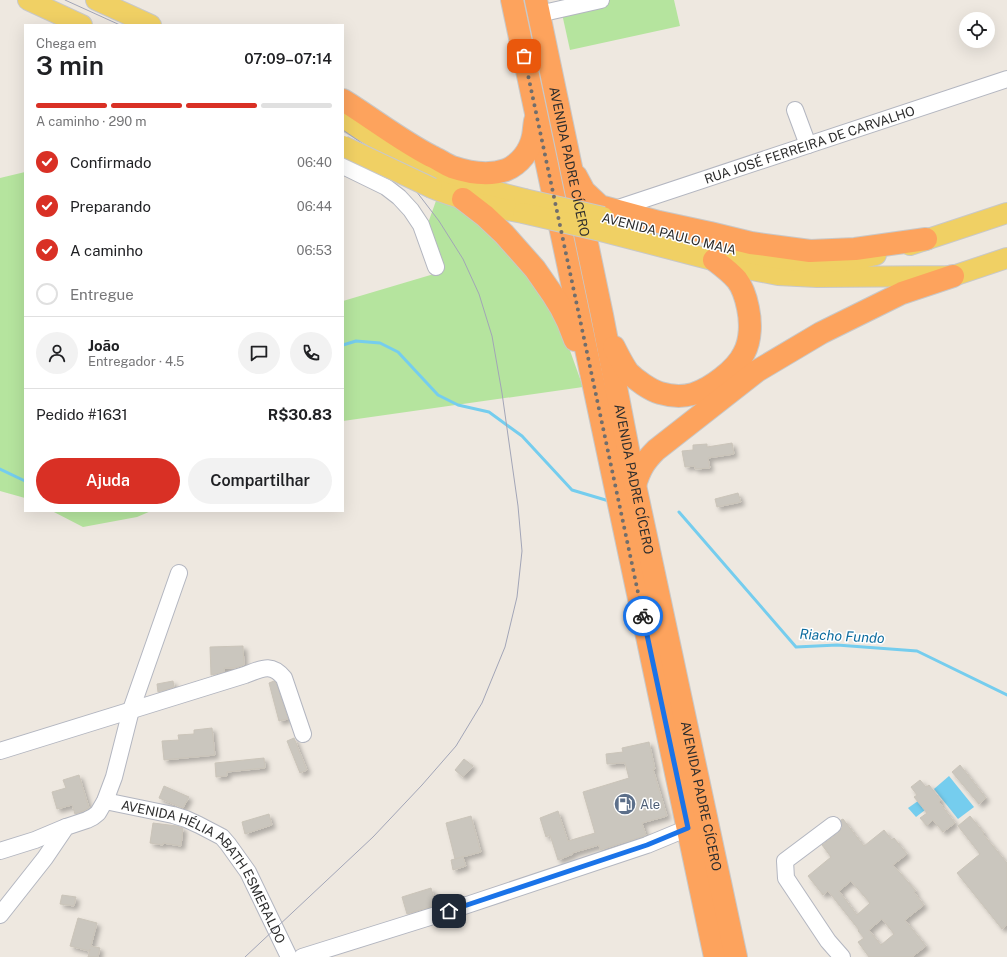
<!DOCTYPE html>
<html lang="pt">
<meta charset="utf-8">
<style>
body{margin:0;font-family:"Public Sans",sans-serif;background:#f2f2f2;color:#202124;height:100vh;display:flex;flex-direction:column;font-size:15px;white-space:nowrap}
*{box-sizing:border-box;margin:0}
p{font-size:13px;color:#757577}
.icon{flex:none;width:22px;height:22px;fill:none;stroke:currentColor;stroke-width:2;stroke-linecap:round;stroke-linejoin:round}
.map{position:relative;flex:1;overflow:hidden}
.drawer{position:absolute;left:24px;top:24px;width:320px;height:488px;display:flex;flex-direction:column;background:#fff;border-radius:0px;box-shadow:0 4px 16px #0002}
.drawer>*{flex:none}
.buttons{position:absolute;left:959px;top:12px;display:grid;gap:8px}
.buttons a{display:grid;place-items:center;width:36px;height:36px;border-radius:50%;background:#fff;box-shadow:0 4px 16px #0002;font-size:20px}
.pin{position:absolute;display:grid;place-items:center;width:34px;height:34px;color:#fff;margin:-17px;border-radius:8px;box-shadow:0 2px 6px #0006}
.courier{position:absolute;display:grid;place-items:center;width:40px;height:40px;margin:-20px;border:3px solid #1a73e8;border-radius:50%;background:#fff;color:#222;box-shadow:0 1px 5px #0007}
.overview em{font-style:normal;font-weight:600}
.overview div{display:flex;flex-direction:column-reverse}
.overview{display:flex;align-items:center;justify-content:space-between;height:68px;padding:0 12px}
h1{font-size:26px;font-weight:600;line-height:30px}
.bar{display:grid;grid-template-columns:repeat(4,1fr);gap:6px 4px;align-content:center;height:48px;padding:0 12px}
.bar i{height:5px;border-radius:3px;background:#e0e0e0}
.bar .current{background:#d93025}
.bar p{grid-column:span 4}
.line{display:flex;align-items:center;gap:10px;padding:0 12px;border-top:1px solid #e0e0e0}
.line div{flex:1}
.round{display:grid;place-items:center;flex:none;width:42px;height:42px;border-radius:21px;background:#f2f2f2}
ol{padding:0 12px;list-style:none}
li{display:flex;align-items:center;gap:12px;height:44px}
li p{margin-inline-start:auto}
li .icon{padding:4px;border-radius:50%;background:#d93025;color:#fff;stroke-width:4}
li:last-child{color:#757577}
li i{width:22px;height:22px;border:2px solid #e0e0e0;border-radius:50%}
.button{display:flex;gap:8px;margin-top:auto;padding:8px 12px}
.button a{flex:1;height:46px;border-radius:24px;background:#d93025;color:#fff;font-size:16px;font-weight:600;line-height:46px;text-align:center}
.button a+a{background:#f2f2f2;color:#202124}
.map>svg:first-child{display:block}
.green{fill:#b5e49e}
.water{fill:#75cdee}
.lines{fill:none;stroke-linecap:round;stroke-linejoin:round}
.stream{stroke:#75cdee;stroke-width:3}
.building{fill:#cac6be;stroke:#cac4b9;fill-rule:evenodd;filter:url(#shadow)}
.minor-casing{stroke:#b3b6c0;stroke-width:18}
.major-casing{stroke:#c8c8c8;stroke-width:22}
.highway-casing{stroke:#c8c8c8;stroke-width:24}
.minor{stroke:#fff;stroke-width:16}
.major{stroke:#f0d064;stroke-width:20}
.highway{stroke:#fda35d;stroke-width:22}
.tram{stroke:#a2a5b7;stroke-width:1}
.major-bridge-casing{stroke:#c8c8c8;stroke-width:22;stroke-linecap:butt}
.major-bridge{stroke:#f0d064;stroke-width:20}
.done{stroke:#716e6c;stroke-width:4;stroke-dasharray:0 7.2}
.route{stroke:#1a73e8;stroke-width:5}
.labels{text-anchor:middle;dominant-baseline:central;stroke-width:3;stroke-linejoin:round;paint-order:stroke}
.street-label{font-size:13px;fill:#2d2d2d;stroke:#fff}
.service-label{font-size:13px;fill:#4e5e75;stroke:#fff;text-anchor:start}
.water-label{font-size:14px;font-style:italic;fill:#0f6d9f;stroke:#fff}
</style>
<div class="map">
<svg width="1007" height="957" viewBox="0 0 1007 957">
<defs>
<filter id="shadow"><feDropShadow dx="3.5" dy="3.5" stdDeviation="2" flood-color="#0004"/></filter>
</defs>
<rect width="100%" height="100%" fill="#eee8e0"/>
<!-- green -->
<g class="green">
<polygon points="559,0 674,0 680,26 570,50"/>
<polygon points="25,172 25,498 0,491 0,178"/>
<polygon points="437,198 457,208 495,237 524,269 563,331 583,387 343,421 343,301 444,271 427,226"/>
<polygon points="52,511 151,511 137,517 83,527"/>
</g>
<!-- water -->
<g class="water">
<polygon points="949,776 974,807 958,819 934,789"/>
<polygon points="918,801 925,810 916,817 908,808"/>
</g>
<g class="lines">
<!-- stream -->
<g class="stream">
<polyline points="343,345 356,341 380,343 398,352 438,395 458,405 489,412 522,436 572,490 609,501"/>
<polyline points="0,469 25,481"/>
<polyline points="679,512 796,647 837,645 917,651 1007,695"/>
</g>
</g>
<!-- building -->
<g class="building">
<polygon points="732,443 734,454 708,458 710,468 695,469 695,466 685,467 682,451 693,450 693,445 707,444 707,447"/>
<polygon points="738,493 741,502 717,507 715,499"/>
<polygon points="243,646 244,665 235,668 224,668 224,672 211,675 210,647"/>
<polygon points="173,681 174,687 158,692 157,684"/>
<polygon points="274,681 276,683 288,719 279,721 269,683"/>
<polygon points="212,728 215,755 164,760 162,741 179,740 178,735 194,734 194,730"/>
<polygon points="294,738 307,770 300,773 287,741"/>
<polygon points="649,742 655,769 653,769 667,816 642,823 646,835 644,836 600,850 599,845 572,853 573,854 558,860 550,835 546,837 540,818 558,811 568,841 595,833 583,792 629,778 625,763 607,764 606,754 623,752 622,748"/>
<polygon points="264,758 265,768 227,772 227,776 216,777 215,763"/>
<polygon points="464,759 473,766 463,777 455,770"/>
<polygon points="960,765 986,798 979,804 952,772"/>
<polygon points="79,775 89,808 83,811 75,814 72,805 57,809 52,792 66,788 63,780"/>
<polygon points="920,780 926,787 929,785 941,800 939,802 955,823 943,832 933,820 927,826 920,818 927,813 914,797 917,795 911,787"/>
<polygon points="164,786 189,797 183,808 159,798"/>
<polygon points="269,814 272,825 245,834 242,822"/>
<polygon points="471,816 481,852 455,859 446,823"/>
<polygon points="970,816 984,833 983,834 1007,863 1007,925 1002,929 957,873 980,854 958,826"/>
<path d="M843,819L864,846L884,830L892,840L894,838L907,854L893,865L916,891L914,892L924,905L905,920L926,946L912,957H869L858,942L864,938L858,931L859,930L828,891L823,895L808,876L831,857L822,845L839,832L842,828V824L841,820ZM851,881L870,903L857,915L839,891ZM882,919L894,934L881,945L869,930Z"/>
<polygon points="153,823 177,826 183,828 181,846 163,843 163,845 150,843"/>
<polygon points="463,857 466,866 453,870 451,860"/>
<polygon points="431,888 436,905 407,914 402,897"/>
<polygon points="62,895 76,897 74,906 60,904"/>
<polygon points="78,918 97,923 91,946 100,948 98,957 88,957 90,949 89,951 70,946"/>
</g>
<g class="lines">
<!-- minor casing -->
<g class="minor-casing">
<g id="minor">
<polyline points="539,14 601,0"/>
<polyline points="795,110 808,145"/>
<polyline points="343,166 386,187 399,197 411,210 421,225 436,267"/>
<path id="s1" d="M612,210L1007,79"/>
<path d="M0,751L245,675C261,669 271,662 284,678L303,734"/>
<path id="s2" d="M105,801L173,815L186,819L199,825L222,837L228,844L248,872L289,957"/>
<polyline points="833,825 785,861 786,878 828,941 842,957"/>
<polyline points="0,851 35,840 66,827"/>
<polyline points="0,915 45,858 66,827 87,820 93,817 98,813 105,801 114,777 131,710 179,573"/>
<polyline points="302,957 449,911 647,845 688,828"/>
</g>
</g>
<!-- major casing -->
<g class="major-casing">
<g id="major">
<polyline points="28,0 82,25"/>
<polyline points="96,0 151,25"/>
<polyline points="343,119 410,159 441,174 471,185 524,199"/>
<path d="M432,188C461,200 491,207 523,213"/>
<polyline points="601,231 747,269 778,275 817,277 953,276 1007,258"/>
<polyline points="910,245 1007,213"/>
<path d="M724,247C763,257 805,265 845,261C856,260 866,257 876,255"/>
</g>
</g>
<!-- highway casing -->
<g class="highway-casing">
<g id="highway">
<polyline points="512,0 715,957"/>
<path id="s3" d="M536,0L602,315L635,485L736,957"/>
<path d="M343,100C372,118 400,140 431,156C438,159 445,164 452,167C470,173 488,176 506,170C520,164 530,151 533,136C534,131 534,126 535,121"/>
<polyline points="576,176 584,191 600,206 659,222 710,233 751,243 810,251 855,249 926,239"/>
<polyline points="463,199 485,216 504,234 535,269 553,295 561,308 568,322 575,340"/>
<path d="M614,347C617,353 624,367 629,373C636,380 650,390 660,393C670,396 682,397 693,394C710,389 736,370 744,353C751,340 751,322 748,308C746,298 743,288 737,280C730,272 722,266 714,260"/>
<path d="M635,485C640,469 644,462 656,450L757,371L821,333L902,293L953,276"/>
</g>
</g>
<!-- minor -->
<use href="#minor" class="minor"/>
<!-- major -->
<use href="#major" class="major"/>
<!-- highway -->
<use href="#highway" class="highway"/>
<!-- tram -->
<g class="tram">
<polyline points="65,0 120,25"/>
<polyline points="343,130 369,148"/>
<polyline points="245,957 373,837 422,785 456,746 482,703 505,647 517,597 522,551 518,506 502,393 492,336 479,294 463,259 439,221 413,187"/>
</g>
<!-- major-bridge casing -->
<g class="major-bridge-casing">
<g id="major-bridge">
<polyline points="343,146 432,188"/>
<polyline points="524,199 603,217"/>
<polyline points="523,213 601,231"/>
</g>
</g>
<!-- major-bridge -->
<use href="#major-bridge" class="major-bridge"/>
</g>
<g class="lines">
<!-- done -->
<polyline class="done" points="524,56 643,616"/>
<!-- route -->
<polyline class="route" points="449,911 647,845 688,828 643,616"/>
</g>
<!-- icons -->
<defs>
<g id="fuel-disc" transform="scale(1.15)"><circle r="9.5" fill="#5c6f8a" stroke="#fff"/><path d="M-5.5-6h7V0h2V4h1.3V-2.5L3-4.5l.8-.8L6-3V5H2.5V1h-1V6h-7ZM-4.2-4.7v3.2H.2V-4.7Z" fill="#fff"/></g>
</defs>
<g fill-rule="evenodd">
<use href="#fuel-disc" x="625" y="804"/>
</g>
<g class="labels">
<!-- street labels -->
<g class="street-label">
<text stroke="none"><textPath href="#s1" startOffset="208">RUA JOSÉ FERREIRA DE CARVALHO</textPath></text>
<text stroke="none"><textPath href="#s3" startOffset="165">AVENIDA PADRE CÍCERO</textPath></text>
<text transform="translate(669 234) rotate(14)">AVENIDA PAULO MAIA</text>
<text stroke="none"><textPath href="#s3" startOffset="489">AVENIDA PADRE CÍCERO</textPath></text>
<text stroke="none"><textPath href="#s3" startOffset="813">AVENIDA PADRE CÍCERO</textPath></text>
<text stroke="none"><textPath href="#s2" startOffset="131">AVENIDA HÉLIA ABATH ESMERALDO</textPath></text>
</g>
<!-- service labels -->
<g class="service-label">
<text x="640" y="804">Ale</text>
</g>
<!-- water labels -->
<g class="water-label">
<text transform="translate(842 636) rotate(3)">Riacho Fundo</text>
</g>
</g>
</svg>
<div class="buttons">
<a><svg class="icon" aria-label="locate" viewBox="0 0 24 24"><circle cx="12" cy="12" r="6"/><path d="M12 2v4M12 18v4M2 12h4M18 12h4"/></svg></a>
</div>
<div class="pin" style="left:524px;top:56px;background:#ea580c"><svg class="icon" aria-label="bag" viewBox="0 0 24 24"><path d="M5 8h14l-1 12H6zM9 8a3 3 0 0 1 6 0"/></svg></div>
<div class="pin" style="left:449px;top:911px;background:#1f2937"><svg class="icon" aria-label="home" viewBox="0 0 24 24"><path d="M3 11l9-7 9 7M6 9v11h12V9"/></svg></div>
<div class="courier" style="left:643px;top:616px"><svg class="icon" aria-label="bike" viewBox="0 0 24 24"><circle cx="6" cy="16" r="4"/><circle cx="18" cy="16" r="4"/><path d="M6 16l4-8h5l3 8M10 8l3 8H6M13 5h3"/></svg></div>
<section class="drawer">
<div class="overview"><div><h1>3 min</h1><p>Chega em</p></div><em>07:09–07:14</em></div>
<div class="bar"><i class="current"></i><i class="current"></i><i class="current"></i><i></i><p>A caminho · 290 m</p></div>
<ol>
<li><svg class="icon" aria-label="check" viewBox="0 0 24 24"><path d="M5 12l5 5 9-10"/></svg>Confirmado<p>06:40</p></li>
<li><svg class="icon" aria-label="check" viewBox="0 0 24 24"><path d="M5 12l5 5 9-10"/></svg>Preparando<p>06:44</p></li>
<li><svg class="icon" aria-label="check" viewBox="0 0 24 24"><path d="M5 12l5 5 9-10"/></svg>A caminho<p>06:53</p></li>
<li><i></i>Entregue</li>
</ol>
<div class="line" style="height:72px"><a class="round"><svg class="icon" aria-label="person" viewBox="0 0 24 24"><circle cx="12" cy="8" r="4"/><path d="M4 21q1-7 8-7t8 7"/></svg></a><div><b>João</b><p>Entregador · 4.5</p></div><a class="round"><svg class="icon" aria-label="chat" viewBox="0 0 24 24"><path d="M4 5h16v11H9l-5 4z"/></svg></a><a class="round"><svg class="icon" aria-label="phone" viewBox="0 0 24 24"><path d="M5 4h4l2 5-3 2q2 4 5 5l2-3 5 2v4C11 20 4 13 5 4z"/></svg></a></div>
<div class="line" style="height:52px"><div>Pedido #1631</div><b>R$30.83</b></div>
<div class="button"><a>Ajuda</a><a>Compartilhar</a></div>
</section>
</div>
